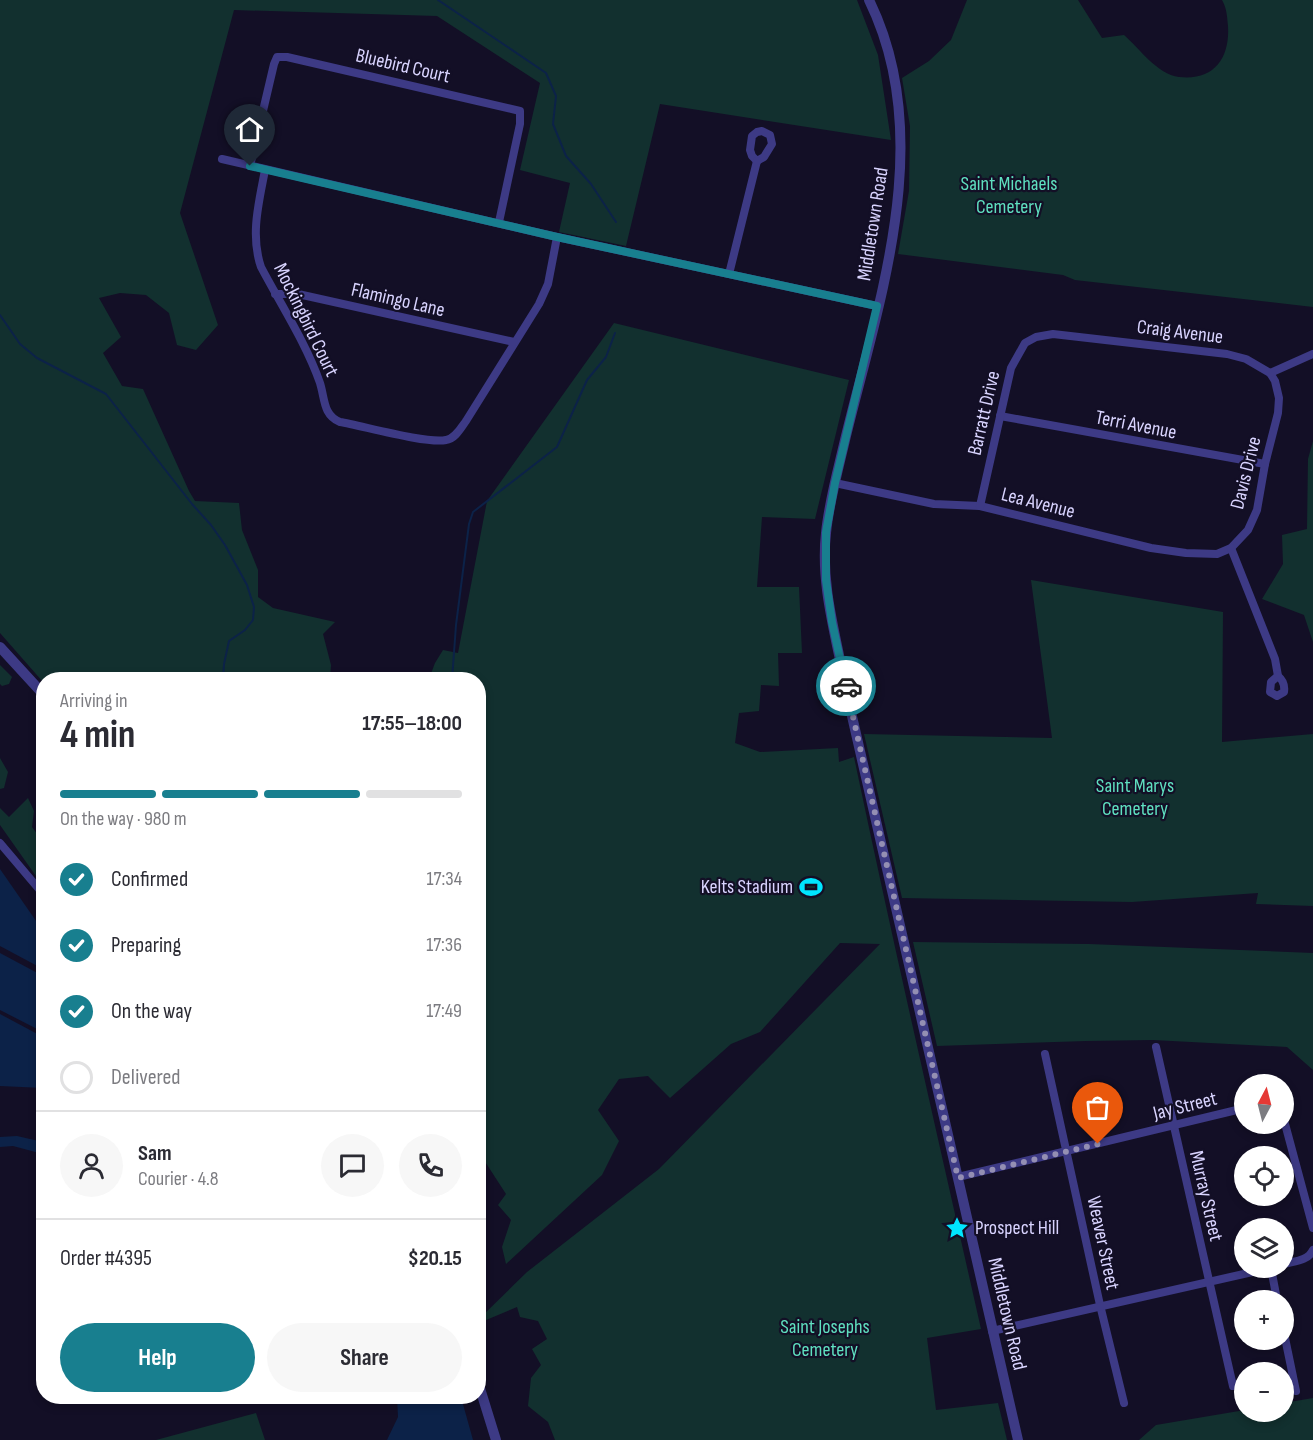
<!DOCTYPE html>
<meta charset="utf-8">
<style>
body{margin:0;font-family:"Sofia Sans Condensed",sans-serif;background:#f7f7f7;color:#2b2b33;height:100vh;display:flex;flex-direction:column;font-size:22px;white-space:nowrap}
*{box-sizing:border-box;margin:0}
p{font-size:20px;color:#7c7c81}
.icon{flex:none;width:33px;height:33px;fill:none;stroke:currentColor;stroke-width:2;stroke-linecap:round;stroke-linejoin:round}
.map{position:relative;flex:1;overflow:hidden}
.panel{position:absolute;left:36px;top:672px;width:450px;height:732px;display:flex;flex-direction:column;background:#fff;border-radius:24px;box-shadow:0 3px 9px #0003}
.panel>*{flex:none}
.needle{width:39px;rotate:7deg}
.controls{position:absolute;left:1234px;top:1074px;display:grid;gap:12px}
.controls a{display:grid;place-items:center;width:60px;height:60px;border-radius:50%;background:#fff;box-shadow:0 3px 9px #0003;font-size:30px}
.pin{position:absolute;display:grid;place-items:center;width:51px;height:51px;color:#fff;margin:-62px -26px;border-radius:50% 50% 50% 0;rotate:-45deg;box-shadow:0 0 6px #0007}
.pin .icon{rotate:45deg}
.courier{position:absolute;display:grid;place-items:center;width:60px;height:60px;margin:-30px;border:4px solid #187f8f;border-radius:50%;background:#fff;color:#222;box-shadow:0 2px 8px #0007}
.headline em{font-style:normal;font-weight:700}
.headline div{display:flex;flex-direction:column-reverse}
.headline{display:flex;align-items:center;justify-content:space-between;height:102px;padding:0 24px}
h1{font-size:39px;font-weight:700;line-height:45px}
.bar{display:grid;grid-template-columns:repeat(4,1fr);gap:9px 6px;align-content:center;height:72px;padding:0 24px}
.bar i{height:8px;border-radius:4px;background:#e1e1e2}
.bar .on{background:#187f8f}
.bar p{grid-column:span 4}
.line{display:flex;align-items:center;gap:15px;padding:0 24px;border-top:2px solid #e1e1e2}
.line div{flex:1}
.round{display:grid;place-items:center;flex:none;width:63px;height:63px;border-radius:32px;background:#f7f7f7}
ol{padding:0 24px;list-style:none}
li{display:flex;align-items:center;gap:18px;height:66px}
li p{margin-inline-start:auto}
li .icon{padding:6px;border-radius:50%;background:#187f8f;color:#fff;stroke-width:4}
li:last-child{color:#7c7c81}
li i{width:33px;height:33px;border:3px solid #e1e1e2;border-radius:50%}
.button{display:flex;gap:12px;margin-top:auto;padding:12px 24px}
.button a{flex:1;height:69px;border-radius:36px;background:#187f8f;color:#fff;font-size:24px;font-weight:700;line-height:69px;text-align:center}
.button a+a{background:#f7f7f7;color:#2b2b33}
.map>svg:first-child{display:block}
.green{fill:#12302f}
.water{fill:#0c2248}
.pier{fill:#130f26}
.lines{fill:none;stroke-linecap:round;stroke-linejoin:round}
.stream{stroke:#0c2248;stroke-width:2}
.minor{stroke:#3d3a85;stroke-width:8}
.tertiary{stroke:#3d3a85;stroke-width:10}
.done{stroke:#948fb3;stroke-width:6;stroke-dasharray:0 10.8}
.route{stroke:#187f8f;stroke-width:8}
.labels{text-anchor:middle;dominant-baseline:central;stroke-width:4.5;stroke-linejoin:round;paint-order:stroke}
.street-label{font-size:20px;fill:#d9d4ff;stroke:#130f26}
.park-label{font-size:20px;fill:#5fe0c0;stroke:#130f26}
.poi-label{font-size:20px;fill:#d9d4ff;stroke:#130f26;text-anchor:end}
</style>
<div class="map">
<svg width="1313" height="1440" viewBox="0 0 1313 1440">
<rect width="100%" height="100%" fill="#130f26"/>
<!-- green -->
<g class="green">
<polygon points="0,0 857,0 878,55 891,140 660,104 626,246 559,232 570,183 520,170 540,83 437,16 234,10 180,213 218,325 196,350 177,345 169,313 146,295 120,293 99,298 121,337 103,353 122,386 143,389 189,491 195,501 239,503 242,530 258,570 258,597 273,608 335,622 323,634 331,665 330,679 44,680 43,682 0,633"/>
<path d="M967,0H1078L1102,38L1124,35C1140,49 1157,74 1179,77C1214,81 1230,58 1228,26C1227,16 1227,9 1222,0H1313V307L1075,280L1063,275L898,254L909,191L910,126L902,78L929,61L951,40Z"/>
<path d="M614,323L849,380L815,519L762,517L757,587H799L802,653H778L779,686L761,685L759,711L739,713L735,743L760,752L838,748L839,762L854,757C894,948 938,1138 981,1329L927,1338L936,1410L998,1403L1007,1440H555L548,1422L528,1406L531,1378L541,1365L532,1349L547,1339L538,1321L520,1317L517,1307L479,1323V1319L527,1272L659,1169L880,944L840,943L760,1032L731,1044L670,1098L648,1076L619,1079L598,1110L619,1141L602,1175L506,1264L502,1247L511,1220L498,1205L506,1194L482,1157L486,1121L478,1117V680L429,679L435,663L443,650L458,653L487,501Z"/>
<polygon points="1313,441 1313,642 1304,615 1262,599 1283,564 1282,535 1307,529 1308,459"/>
<polygon points="1031,580 1223,612 1222,742 1313,734 1313,906 1256,904 1258,893 1132,902 902,898 864,734 1052,738"/>
<polygon points="0,665 12,677 9,684 2,686 0,684"/>
<polygon points="0,758 8,772 4,788 0,789"/>
<polygon points="28,798 34,811 32,827 43,842 43,886 0,825 0,808 9,817"/>
<polygon points="913,942 1089,944 1313,953 1313,1070 1287,1047 1153,1040 1086,1041 937,1046"/>
<polygon points="1313,1398 1313,1440 1139,1440 1156,1425 1245,1410 1245,1412 1284,1412 1284,1403"/>
<polygon points="256,1413 265,1440 156,1440"/>
</g>
<!-- water -->
<g class="water">
<polygon points="0,869 43,931 43,1088 0,1086"/>
<polygon points="17,1136 43,1142 43,1154 13,1146 0,1147 0,1137"/>
<polygon points="397,1396 461,1397 473,1440 387,1440 398,1417"/>
</g>
<!-- pier -->
<g class="pier">
<polygon points="0,946 43,969 43,976 0,953"/>
<polygon points="0,1010 43,1032 43,1037 0,1014"/>
</g>
<g class="lines">
<!-- stream -->
<g class="stream">
<polyline points="438,0 546,73 556,96 553,124 566,156 591,184 616,222"/>
<polyline points="0,315 20,344 37,358 106,394 192,504 211,525 225,545 247,585 254,607 253,620 245,630 229,641 224,664 223,680"/>
<polyline points="452,680 456,625 469,524 473,512 557,447 587,380 606,357 615,333"/>
</g>
<!-- minor -->
<g class="minor">
<polygon points="762,131 770,135 772,144 764,157 757,161 752,156 750,150 752,136 757,132"/>
<polyline points="222,159 557,237 877,306"/>
<polyline points="250,166 274,64 277,57 287,57 520,111 520,124 499,222"/>
<path d="M265,170C259,202 250,235 261,267C281,305 306,343 320,383C325,399 323,415 340,422C363,426 427,444 446,440C455,439 461,428 466,421L539,304L548,284L557,237"/>
<polyline points="729,274 757,161"/>
<polyline points="275,294 298,294 514,342"/>
<polyline points="1000,416 1265,464"/>
<polyline points="835,483 934,504 980,506 1151,548 1186,553 1217,554 1231,548 1248,530 1257,510 1265,464 1278,413 1279,398 1275,381 1270,373"/>
<polyline points="980,506 1011,368 1025,343 1036,337 1053,334 1227,354 1246,359 1270,373 1313,354"/>
<polyline points="1231,548 1275,659 1278,676"/>
<path d="M1278,676C1283,680 1285,685 1284,692L1277,696L1270,692L1271,682Z"/>
<polyline points="0,843 44,895"/>
<polyline points="1156,1047 1233,1386"/>
<polyline points="1045,1054 1100,1305 1124,1403"/>
<polyline points="1284,1120 1313,1228"/>
<polyline points="958,1177 1245,1108"/>
<path d="M1284,1264C1295,1261 1308,1261 1313,1250"/>
<polyline points="1271,1268 1277,1300"/>
<polyline points="992,1331 1270,1268"/>
<polyline points="1284,1333 1296,1391"/>
</g>
<!-- tertiary -->
<g class="tertiary">
<path d="M869,0C937,138 879,300 845,440C838,470 829,502 826,533C820,586 837,639 846,690L1018,1440"/>
<polyline points="0,647 44,695"/>
<polyline points="478,1382 496,1440"/>
</g>
</g>
<g class="lines">
<!-- done -->
<polyline class="done" points="846,686 958,1178 1098,1144"/>
<!-- route -->
<polyline class="route" points="250,166 557,237 877,306 835,483 826,532 826,580 832,622 846,686"/>
</g>
<!-- icons -->
<defs>
<g id="stadium-bare" transform="scale(1.8)"><path d="M0-5a6.5 5 0 1 0 0 10a6.5 5 0 1 0 0-10ZM-3.5-1.8h7v3.6h-7Z" fill="#00e5ff" stroke="#130f26" stroke-width="2.5" paint-order="stroke"/></g>
<g id="sight-bare" transform="scale(1.8)"><path d="M0-6L1.8-2.2L6-1.7L2.9 1.2L3.7 5.4L0 3.3L-3.7 5.4L-2.9 1.2L-6-1.7L-1.8-2.2Z" fill="#00e5ff" stroke="#130f26" stroke-width="2.5" paint-order="stroke"/></g>
</defs>
<g fill-rule="evenodd">
<use href="#stadium-bare" x="811" y="887"/>
<use href="#sight-bare" x="957" y="1228"/>
</g>
<g class="labels">
<!-- street labels -->
<g class="street-label">
<text transform="translate(403 66) rotate(13)">Bluebird Court</text>
<text transform="translate(873 224) rotate(-81)">Middletown Road</text>
<text transform="translate(398 300) rotate(13)">Flamingo Lane</text>
<text transform="translate(306 320) rotate(64)">Mockingbird Court</text>
<text transform="translate(1180 332) rotate(7)">Craig Avenue</text>
<text transform="translate(984 413) rotate(-77)">Barratt Drive</text>
<text transform="translate(1136 425) rotate(11)">Terri Avenue</text>
<text transform="translate(1246 473) rotate(-76)">Davis Drive</text>
<text transform="translate(1038 503) rotate(14)">Lea Avenue</text>
<text transform="translate(1185 1106) rotate(-14)">Jay Street</text>
<text transform="translate(1206 1196) rotate(77)">Murray Street</text>
<text transform="translate(1103 1243) rotate(78)">Weaver Street</text>
<text transform="translate(1007 1314) rotate(77)">Middletown Road</text>
</g>
<!-- park labels -->
<g class="park-label">
<text x="1009" y="184">Saint Michaels<tspan x="1009" dy="23">Cemetery</tspan></text>
<text x="1135" y="786">Saint Marys<tspan x="1135" dy="23">Cemetery</tspan></text>
<text x="825" y="1327">Saint Josephs<tspan x="825" dy="23">Cemetery</tspan></text>
</g>
<!-- poi labels -->
<g class="poi-label">
<text x="793" y="887">Kelts Stadium</text>
<text x="975" y="1228" text-anchor="start">Prospect Hill</text>
</g>
</g>
</svg>
<div class="controls">
<a><svg class="needle" viewBox="-14 -14 28 28"><path d="M0-13l5 13h-10z" fill="#e53935"/><path d="M0 13l5-13h-10z" fill="#7c7c81"/></svg></a>
<a><svg class="icon" aria-label="locate" viewBox="0 0 24 24"><circle cx="12" cy="12" r="6"/><path d="M12 2v4M12 18v4M2 12h4M18 12h4"/></svg></a>
<a><svg class="icon" aria-label="layers" viewBox="0 0 24 24"><path d="M12 4l9 5-9 5-9-5zM3 14l9 5 9-5"/></svg></a>
<a>+</a>
<a>−</a>
</div>
<div class="pin" style="left:1098px;top:1144px;background:#ea580c"><svg class="icon" aria-label="bag" viewBox="0 0 24 24"><path d="M5 8h14l-1 12H6zM9 8a3 3 0 0 1 6 0"/></svg></div>
<div class="pin" style="left:250px;top:166px;background:#1f2937"><svg class="icon" aria-label="home" viewBox="0 0 24 24"><path d="M3 11l9-7 9 7M6 9v11h12V9"/></svg></div>
<div class="courier" style="left:846px;top:686px"><svg class="icon" aria-label="car" viewBox="0 0 24 24"><path d="M5 17H2v-5l4-1 3-4h7l3 4 3 1v5h-3M9 17h6M6 11h13"/><circle cx="7" cy="17" r="2"/><circle cx="17" cy="17" r="2"/></svg></div>
<section class="panel">
<div class="headline"><div><h1>4 min</h1><p>Arriving in</p></div><em>17:55–18:00</em></div>
<div class="bar"><i class="on"></i><i class="on"></i><i class="on"></i><i></i><p>On the way · 980 m</p></div>
<ol>
<li><svg class="icon" aria-label="check" viewBox="0 0 24 24"><path d="M5 12l5 5 9-10"/></svg>Confirmed<p>17:34</p></li>
<li><svg class="icon" aria-label="check" viewBox="0 0 24 24"><path d="M5 12l5 5 9-10"/></svg>Preparing<p>17:36</p></li>
<li><svg class="icon" aria-label="check" viewBox="0 0 24 24"><path d="M5 12l5 5 9-10"/></svg>On the way<p>17:49</p></li>
<li><i></i>Delivered</li>
</ol>
<div class="line" style="height:108px"><a class="round"><svg class="icon" aria-label="person" viewBox="0 0 24 24"><circle cx="12" cy="8" r="4"/><path d="M4 21q1-7 8-7t8 7"/></svg></a><div><b>Sam</b><p>Courier · 4.8</p></div><a class="round"><svg class="icon" aria-label="chat" viewBox="0 0 24 24"><path d="M4 5h16v11H9l-5 4z"/></svg></a><a class="round"><svg class="icon" aria-label="phone" viewBox="0 0 24 24"><path d="M5 4h4l2 5-3 2q2 4 5 5l2-3 5 2v4C11 20 4 13 5 4z"/></svg></a></div>
<div class="line" style="height:78px"><div>Order #4395</div><b>$20.15</b></div>
<div class="button"><a>Help</a><a>Share</a></div>
</section>
</div>
